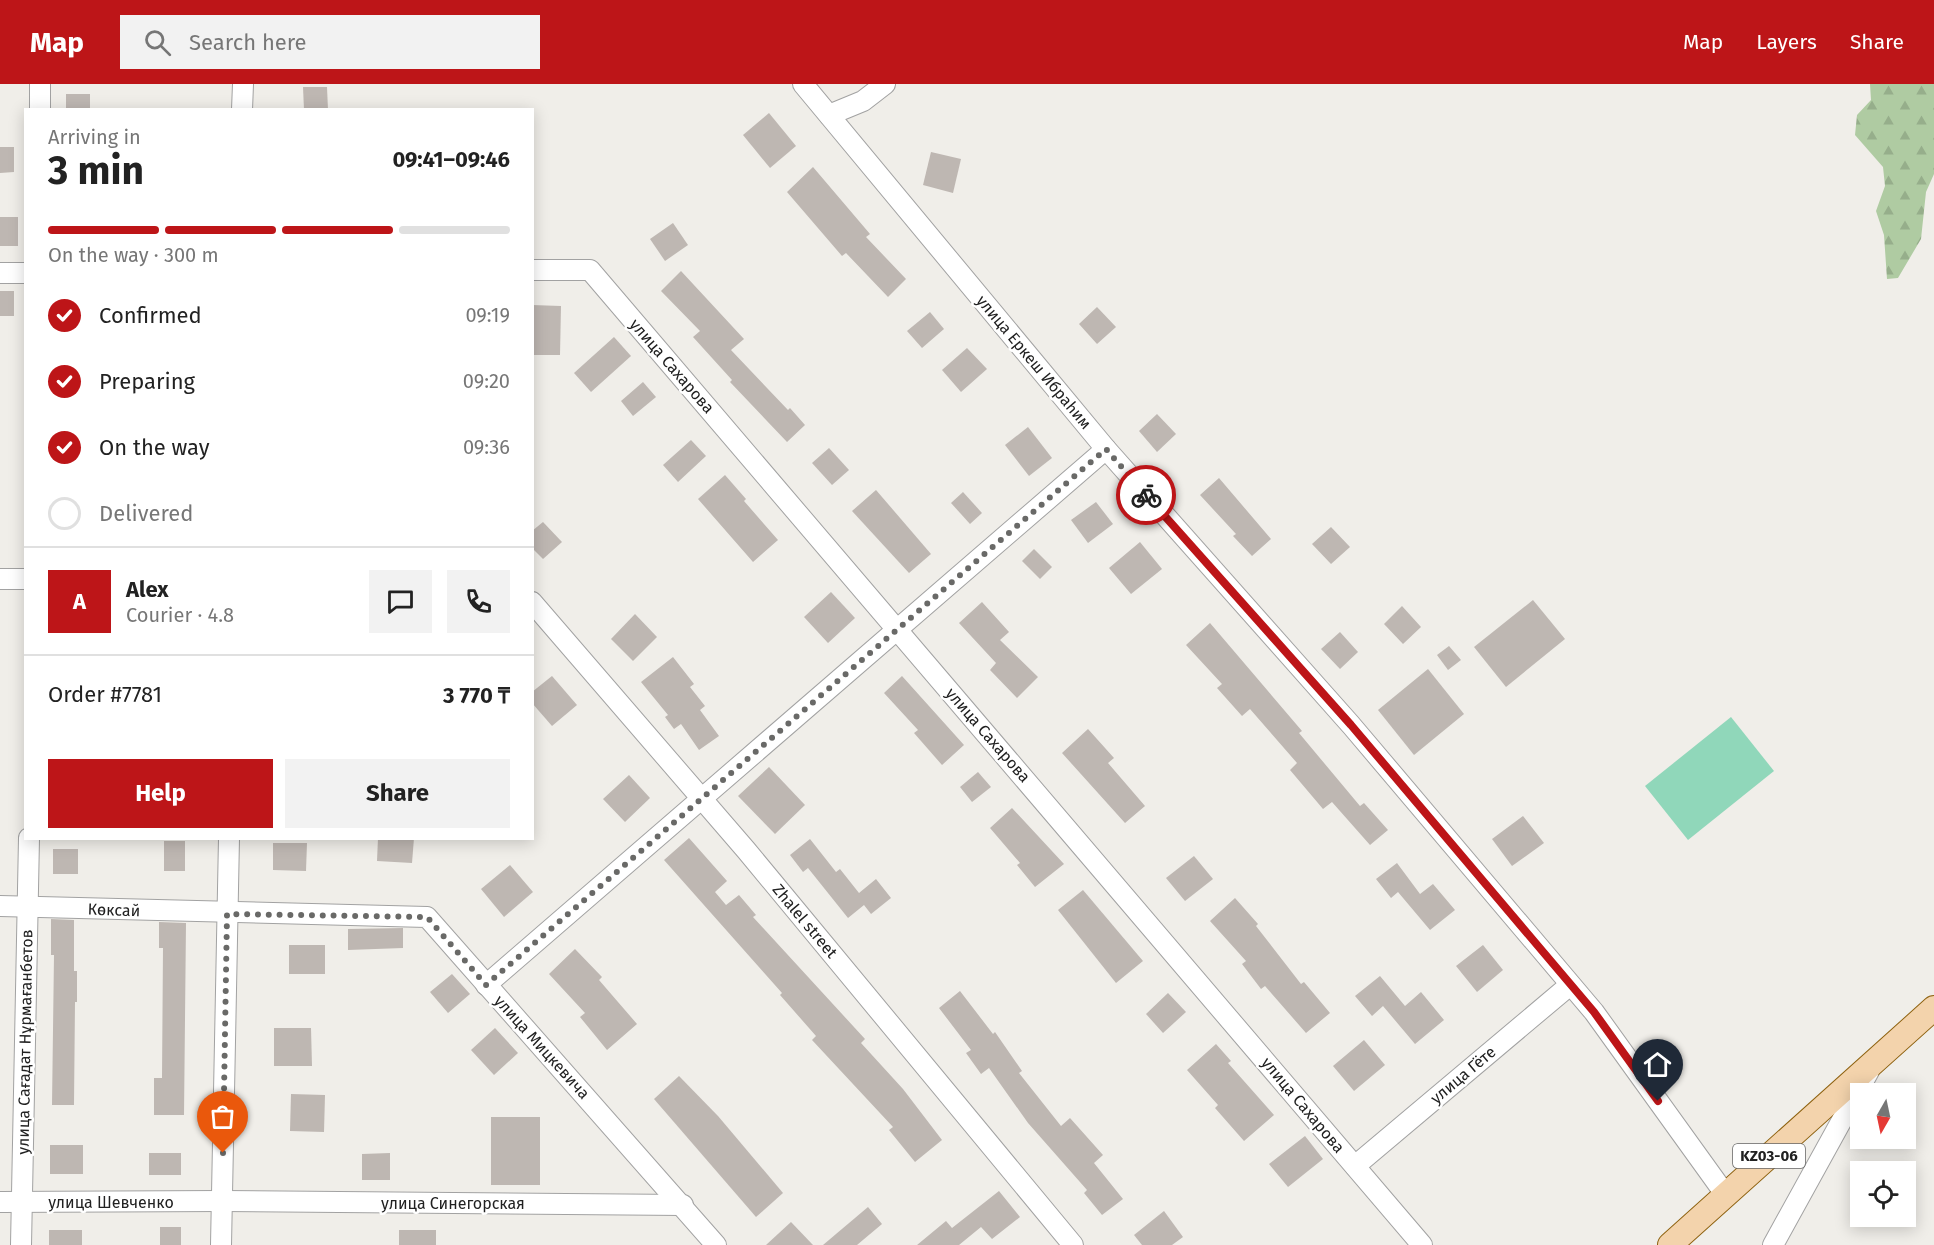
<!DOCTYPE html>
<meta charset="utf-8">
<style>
body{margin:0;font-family:"Fira Sans",sans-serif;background:#f2f2f2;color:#222;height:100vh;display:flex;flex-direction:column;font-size:22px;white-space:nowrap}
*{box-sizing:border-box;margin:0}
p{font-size:20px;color:#767676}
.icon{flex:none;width:33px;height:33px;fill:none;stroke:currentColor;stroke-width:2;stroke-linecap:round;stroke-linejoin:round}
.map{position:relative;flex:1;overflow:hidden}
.panel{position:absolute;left:24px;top:24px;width:510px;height:732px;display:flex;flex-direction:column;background:#fff;border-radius:0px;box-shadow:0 3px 15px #0003}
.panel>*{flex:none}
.needle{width:39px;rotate:189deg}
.tools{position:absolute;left:1850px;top:999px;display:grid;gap:12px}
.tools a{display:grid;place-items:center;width:66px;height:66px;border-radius:0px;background:#fff;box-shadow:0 3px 15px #0003;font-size:30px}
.pin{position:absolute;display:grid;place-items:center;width:51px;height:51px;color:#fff;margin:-62px -26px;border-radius:50% 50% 50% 0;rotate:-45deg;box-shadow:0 0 6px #0007}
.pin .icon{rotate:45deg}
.courier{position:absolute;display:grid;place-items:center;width:60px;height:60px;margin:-30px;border:4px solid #bd1518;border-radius:50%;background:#fff;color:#222;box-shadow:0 2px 8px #0007}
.summary em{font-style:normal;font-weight:700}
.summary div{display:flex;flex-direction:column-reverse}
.summary{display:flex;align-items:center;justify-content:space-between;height:102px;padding:0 24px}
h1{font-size:39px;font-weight:700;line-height:45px}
.bar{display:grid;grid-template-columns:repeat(4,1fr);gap:9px 6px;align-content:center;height:72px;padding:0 24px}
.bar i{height:8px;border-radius:4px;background:#e0e0e0}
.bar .selected{background:#bd1518}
.bar p{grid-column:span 4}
.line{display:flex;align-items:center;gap:15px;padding:0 24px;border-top:2px solid #e0e0e0}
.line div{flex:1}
.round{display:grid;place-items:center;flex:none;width:63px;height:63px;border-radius:0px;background:#f2f2f2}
ol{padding:0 24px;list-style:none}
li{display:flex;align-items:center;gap:18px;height:66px}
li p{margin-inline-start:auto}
li .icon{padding:6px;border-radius:50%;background:#bd1518;color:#fff;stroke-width:4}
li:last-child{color:#767676}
li i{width:33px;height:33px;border:3px solid #e0e0e0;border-radius:50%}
.action{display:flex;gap:12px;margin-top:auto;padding:12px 24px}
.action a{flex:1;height:69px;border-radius:0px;background:#bd1518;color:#fff;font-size:24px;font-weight:700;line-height:69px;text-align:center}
.action a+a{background:#f2f2f2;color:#222}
header{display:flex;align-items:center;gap:36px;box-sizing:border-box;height:84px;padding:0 30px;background:#bd1518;color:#fff}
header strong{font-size:28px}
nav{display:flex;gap:33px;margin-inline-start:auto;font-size:21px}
.search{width:420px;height:54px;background:#f2f2f2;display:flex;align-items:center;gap:15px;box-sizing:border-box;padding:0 21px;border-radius:0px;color:#767676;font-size:22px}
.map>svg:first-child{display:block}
.forest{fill:url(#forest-firs)}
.pitch{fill:#90d7ba}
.building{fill:#beb7b2}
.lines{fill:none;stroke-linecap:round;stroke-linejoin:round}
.minor-casing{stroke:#a2a2a2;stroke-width:22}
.major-casing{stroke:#8e6210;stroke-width:26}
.minor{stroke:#fff;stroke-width:20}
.major{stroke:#f3d3ac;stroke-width:24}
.done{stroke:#696967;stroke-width:6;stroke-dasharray:0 10.8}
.route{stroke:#bd1518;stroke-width:8}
.labels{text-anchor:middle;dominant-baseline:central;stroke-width:5;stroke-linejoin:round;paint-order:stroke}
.shield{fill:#fff;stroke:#646464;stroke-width:1.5}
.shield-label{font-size:15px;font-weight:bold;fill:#212121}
.street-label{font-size:16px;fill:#212121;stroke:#fff}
</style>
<header>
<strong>Map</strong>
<div class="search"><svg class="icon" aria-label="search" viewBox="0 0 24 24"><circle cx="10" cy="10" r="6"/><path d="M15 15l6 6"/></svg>Search here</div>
<nav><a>Map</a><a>Layers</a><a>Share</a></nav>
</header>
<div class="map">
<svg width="1934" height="1161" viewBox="0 0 1934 1161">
<defs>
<pattern id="forest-firs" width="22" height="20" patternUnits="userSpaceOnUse" patternTransform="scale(1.5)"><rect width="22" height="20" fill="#afcba2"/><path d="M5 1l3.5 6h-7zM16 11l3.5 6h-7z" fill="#96ae8b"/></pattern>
</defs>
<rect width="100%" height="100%" fill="#f0eee9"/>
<!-- forest -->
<polygon class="forest" points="1870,0 1934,0 1934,90 1926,108 1921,155 1898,194 1887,195 1884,151 1876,127 1885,102 1883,83 1855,51 1857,31 1871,16"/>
<!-- pitch -->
<polygon class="pitch" points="1731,633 1774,687 1688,756 1645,702"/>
<!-- building -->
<g class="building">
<polygon points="303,3 327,3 328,26 304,26"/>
<rect x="66" y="10" width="24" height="16"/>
<polygon points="769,29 796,62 770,84 743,51"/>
<polygon points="0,63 14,63 14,88 0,89"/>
<polygon points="931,68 961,75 953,109 923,101"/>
<polygon points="813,83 870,150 866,153 906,195 888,213 846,169 842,172 787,108"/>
<rect x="0" y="133" width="18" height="29"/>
<polygon points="673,139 688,161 665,177 650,155"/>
<polygon points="681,187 744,255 731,266 788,326 790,324 805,341 787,358 730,298 732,296 693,253 700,247 661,207"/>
<rect x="0" y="207" width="14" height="25"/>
<polygon points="532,221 561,222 560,271 532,271"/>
<polygon points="1097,223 1116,243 1097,260 1079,240"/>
<polygon points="930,228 944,245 922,264 907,247"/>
<polygon points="614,253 631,272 591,308 574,289"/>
<polygon points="967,264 987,285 961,308 942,286"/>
<polygon points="643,298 656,313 633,332 621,317"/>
<polygon points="1157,330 1176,350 1157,368 1139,347"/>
<polygon points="1028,343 1052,374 1029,392 1005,361"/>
<polygon points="691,356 706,372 678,398 663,381"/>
<polygon points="829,364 849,386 832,401 812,379"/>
<polygon points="725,391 746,415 744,417 778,456 753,478 698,415"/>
<polygon points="1219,394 1271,455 1252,472 1233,452 1236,450 1200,411"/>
<polygon points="876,406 931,470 909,489 852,427"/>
<polygon points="963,408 982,429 970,440 951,419"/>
<polygon points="1096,418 1113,440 1088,459 1071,436"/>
<polygon points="543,438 562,458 543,475 532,464 532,447"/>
<polygon points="1331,443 1350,463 1331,480 1312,460"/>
<polygon points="1140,458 1162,485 1131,510 1109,484"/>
<polygon points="1034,465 1052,483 1040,495 1022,477"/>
<polygon points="831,508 855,534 828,559 804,533"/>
<polygon points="1533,516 1565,555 1506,603 1474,563"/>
<polygon points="982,518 1009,548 1000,556 1038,593 1017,614 990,586 996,579 959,539"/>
<polygon points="1402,522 1421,543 1403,560 1384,540"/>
<polygon points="635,530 657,553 633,577 611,555"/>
<polygon points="1210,539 1302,647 1299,649 1360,722 1364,719 1388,746 1370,761 1332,718 1323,725 1290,686 1297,679 1250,625 1242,632 1217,604 1222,600 1186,561"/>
<polygon points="1340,548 1358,568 1340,585 1321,565"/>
<polygon points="1449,562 1461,576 1448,586 1437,571"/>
<polygon points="673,573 694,600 690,603 705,622 700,626 719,652 699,666 681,640 674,645 665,633 668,631 641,598"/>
<polygon points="1428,585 1464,630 1414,671 1378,626"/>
<polygon points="552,592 577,621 552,642 532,619 532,608"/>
<polygon points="902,592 964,661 942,681 914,649 918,646 884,609"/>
<polygon points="1088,645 1114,674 1108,679 1145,722 1125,739 1062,669"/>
<polygon points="769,683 805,721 775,750 738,712"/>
<polygon points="978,688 991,703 972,718 960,703"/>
<polygon points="629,691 650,714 625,738 603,715"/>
<polygon points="1012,724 1064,780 1035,803 1017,781 1020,779 990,744"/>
<polygon points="1523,732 1544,759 1512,782 1492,755"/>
<polygon points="378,754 414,754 412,779 377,777"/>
<polygon points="689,754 727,797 715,808 726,821 739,811 756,831 753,833 865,955 861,959 903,1005 942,1056 915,1078 889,1046 893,1043 812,956 816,952 780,911 782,909 664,776"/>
<polygon points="810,755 836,788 840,785 859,809 876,795 891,814 871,830 864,821 848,834 808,784 803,788 790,771"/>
<rect x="164" y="757" width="21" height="30"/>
<polygon points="273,759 307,759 306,787 273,786"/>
<rect x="53" y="765" width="25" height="25"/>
<polygon points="1194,772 1213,795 1185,817 1166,794"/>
<polygon points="1397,779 1420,810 1433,800 1455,826 1430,846 1398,808 1391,814 1376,795"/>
<polygon points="510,781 533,808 504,833 481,805"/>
<polygon points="1083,806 1143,877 1116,899 1058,826"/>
<polygon points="1235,814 1258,840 1256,842 1301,900 1304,898 1330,929 1306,949 1265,902 1261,905 1242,880 1246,877 1210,837"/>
<polygon points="51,835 74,836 74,887 77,887 77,918 75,918 74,1021 52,1021 54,871 51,871"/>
<polygon points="159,838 186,839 184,1031 154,1031 154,994 162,994 163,864 159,864"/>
<polygon points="403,844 403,864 348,866 348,845"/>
<rect x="289" y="861" width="36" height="29"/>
<polygon points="1483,861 1503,886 1477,908 1456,882"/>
<polygon points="575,865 602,893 599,896 637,940 607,966 580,933 585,929 549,890"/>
<polygon points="452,890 470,910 448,929 430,908"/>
<polygon points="1380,892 1405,922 1421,908 1444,936 1415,960 1383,922 1372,932 1355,912"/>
<polygon points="960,907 993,950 995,948 1022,987 1019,989 1061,1042 1070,1034 1103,1071 1094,1079 1123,1115 1102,1131 1084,1109 1087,1106 1028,1039 989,984 981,990 966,969 971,966 939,924"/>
<polygon points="1168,909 1186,928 1163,949 1146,930"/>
<polygon points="274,944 311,944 312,982 274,982"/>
<polygon points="495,944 518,969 494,991 471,966"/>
<polygon points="1364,956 1385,981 1354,1007 1333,982"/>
<polygon points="1216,960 1231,977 1228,979 1274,1031 1244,1057 1215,1024 1218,1021 1187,986"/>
<polygon points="679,992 718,1032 783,1109 756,1133 654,1015"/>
<polygon points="291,1010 325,1011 324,1048 290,1047"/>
<rect x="491" y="1033" width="49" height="68"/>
<polygon points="1305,1052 1323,1075 1288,1103 1269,1080"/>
<rect x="50" y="1061" width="33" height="29"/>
<rect x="149" y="1069" width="32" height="22"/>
<polygon points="390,1069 390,1096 362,1096 362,1070"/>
<polygon points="999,1107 1020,1133 992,1155 981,1143 959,1161 917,1161 946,1137 952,1144"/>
<polygon points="868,1123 882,1140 857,1161 823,1161"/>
<polygon points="1164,1127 1183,1153 1172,1161 1142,1161 1134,1151"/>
<polygon points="791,1138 813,1161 766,1161"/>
<rect x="160" y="1143" width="21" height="18"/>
<rect x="49" y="1146" width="33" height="15"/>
<rect x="399" y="1146" width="37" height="15"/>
</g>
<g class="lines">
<!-- minor casing -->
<g class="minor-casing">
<g id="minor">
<polyline points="803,0 1106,365 1351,641 1594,928 1725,1110"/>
<polyline points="40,26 40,0"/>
<polyline points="242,26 243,0"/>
<polyline points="829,31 863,17 885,0"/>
<polyline points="532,186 590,186 1422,1161"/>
<polyline points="0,189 26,189"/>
<polyline points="0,495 26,495"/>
<polyline points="532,518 746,766 1073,1161"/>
<polyline points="0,822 427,833 716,1161"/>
<polyline points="486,901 1106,365"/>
<polyline points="1355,1082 1570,901"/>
<polyline points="0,1118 222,1117 683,1121"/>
<polyline points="21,1161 29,754"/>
<polyline points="221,1161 229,754"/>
<polyline points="1773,1161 1869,987"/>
</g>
</g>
<!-- major casing -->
<g class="major-casing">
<polyline id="major" points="1670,1161 1934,924"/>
</g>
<!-- minor -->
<use href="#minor" class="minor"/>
<!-- major -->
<use href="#major" class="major"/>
</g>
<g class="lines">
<!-- done -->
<polyline class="done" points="223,1069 227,830 427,833 486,901 1106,365 1146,411"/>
<!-- route -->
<polyline class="route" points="1146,411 1351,641 1594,928 1658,1017"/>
</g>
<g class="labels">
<!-- shield labels -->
<rect class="shield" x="1733" y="1060" width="72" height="24" rx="4.5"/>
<g class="shield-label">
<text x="1769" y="1072">KZ03-06</text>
</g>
<!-- street labels -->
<g class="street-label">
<text transform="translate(1034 278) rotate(50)">улица Еркеш Ибраһим</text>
<text transform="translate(672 282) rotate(49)">улица Сахарова</text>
<text transform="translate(988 651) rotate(49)">улица Сахарова</text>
<text transform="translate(114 826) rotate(2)">Көксай</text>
<text transform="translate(805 837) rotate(50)">Zhalel street</text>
<text transform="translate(25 958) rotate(-89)">улица Сағадат Нұрмағанбетов</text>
<text transform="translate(542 963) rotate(48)">улица Мицкевича</text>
<text transform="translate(1463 991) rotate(-40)">улица Гёте</text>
<text transform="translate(1303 1021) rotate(50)">улица Сахарова</text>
<text x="111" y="1118">улица Шевченко</text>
<text x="453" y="1119">улица Синегорская</text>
</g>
</g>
</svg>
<div class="tools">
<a><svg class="needle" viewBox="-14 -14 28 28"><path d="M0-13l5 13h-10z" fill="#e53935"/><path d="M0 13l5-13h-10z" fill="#767676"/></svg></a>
<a><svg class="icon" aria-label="locate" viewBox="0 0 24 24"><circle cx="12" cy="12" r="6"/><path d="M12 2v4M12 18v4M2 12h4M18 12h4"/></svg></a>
</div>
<div class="pin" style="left:223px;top:1069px;background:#ea580c"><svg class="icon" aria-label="bag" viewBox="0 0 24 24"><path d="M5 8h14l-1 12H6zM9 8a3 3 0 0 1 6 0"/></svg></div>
<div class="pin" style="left:1658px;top:1017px;background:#1f2937"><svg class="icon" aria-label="home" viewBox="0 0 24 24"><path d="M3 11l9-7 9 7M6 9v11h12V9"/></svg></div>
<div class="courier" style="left:1146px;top:411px"><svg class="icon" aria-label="bike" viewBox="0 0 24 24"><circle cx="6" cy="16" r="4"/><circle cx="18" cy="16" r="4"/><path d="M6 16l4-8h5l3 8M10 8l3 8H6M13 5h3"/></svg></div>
<section class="panel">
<div class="summary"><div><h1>3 min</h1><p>Arriving in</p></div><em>09:41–09:46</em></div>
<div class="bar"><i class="selected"></i><i class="selected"></i><i class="selected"></i><i></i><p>On the way · 300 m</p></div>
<ol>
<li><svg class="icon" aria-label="check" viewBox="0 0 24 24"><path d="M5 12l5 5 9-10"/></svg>Confirmed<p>09:19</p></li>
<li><svg class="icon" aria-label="check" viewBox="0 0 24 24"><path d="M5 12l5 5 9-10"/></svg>Preparing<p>09:20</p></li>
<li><svg class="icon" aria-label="check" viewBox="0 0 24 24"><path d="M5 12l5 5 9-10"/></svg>On the way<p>09:36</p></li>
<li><i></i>Delivered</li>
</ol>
<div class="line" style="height:108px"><b class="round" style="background:#bd1518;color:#fff">A</b><div><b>Alex</b><p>Courier · 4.8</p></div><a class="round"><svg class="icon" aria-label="chat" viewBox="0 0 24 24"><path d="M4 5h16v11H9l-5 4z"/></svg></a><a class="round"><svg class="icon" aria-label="phone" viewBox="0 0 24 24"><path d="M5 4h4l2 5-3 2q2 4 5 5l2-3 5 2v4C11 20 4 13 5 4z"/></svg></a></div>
<div class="line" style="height:78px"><div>Order #7781</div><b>3 770 ₸</b></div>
<div class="action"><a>Help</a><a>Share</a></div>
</section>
</div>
